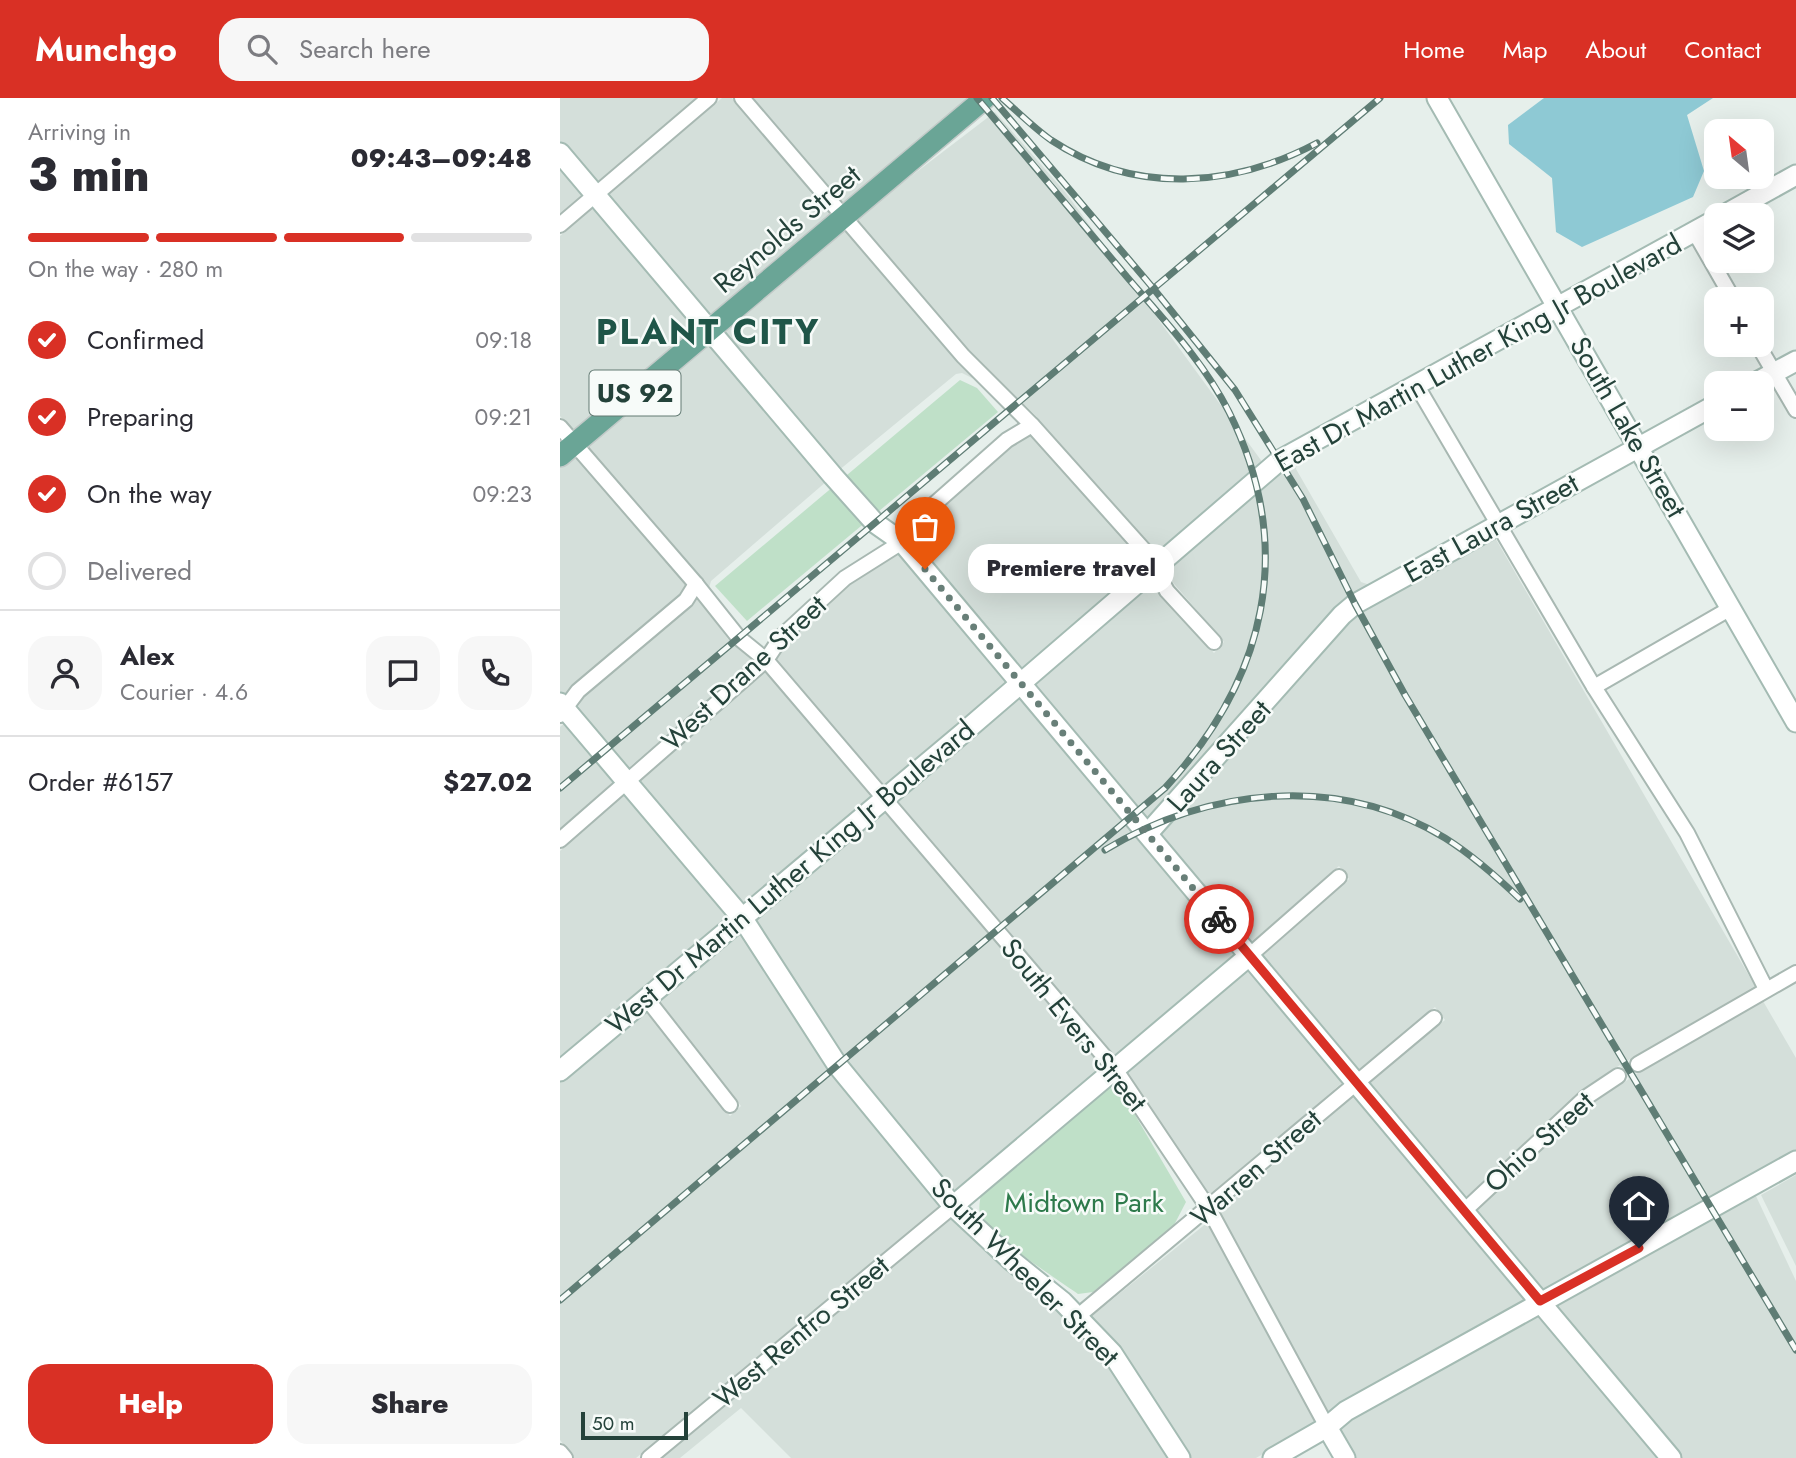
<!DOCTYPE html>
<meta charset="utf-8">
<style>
body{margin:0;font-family:Jost,sans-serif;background:#f7f7f7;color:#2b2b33;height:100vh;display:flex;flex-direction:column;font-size:26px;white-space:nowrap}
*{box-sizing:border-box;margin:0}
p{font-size:23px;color:#7c7c81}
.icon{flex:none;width:38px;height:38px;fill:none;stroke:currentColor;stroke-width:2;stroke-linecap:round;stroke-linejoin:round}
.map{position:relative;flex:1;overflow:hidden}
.side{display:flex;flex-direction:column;background:#fff;width:560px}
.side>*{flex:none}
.needle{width:46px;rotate:331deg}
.tools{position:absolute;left:1144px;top:21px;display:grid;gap:14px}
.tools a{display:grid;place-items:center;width:70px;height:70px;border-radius:14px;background:#fff;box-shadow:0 7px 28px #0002;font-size:35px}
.scale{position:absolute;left:21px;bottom:18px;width:107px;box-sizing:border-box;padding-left:7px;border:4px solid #24423a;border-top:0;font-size:19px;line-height:24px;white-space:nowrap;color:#24423a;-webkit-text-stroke:5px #f7fbf9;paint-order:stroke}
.pin{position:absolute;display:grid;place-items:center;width:60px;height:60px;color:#fff;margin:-72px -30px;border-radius:50% 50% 50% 0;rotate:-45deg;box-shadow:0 0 7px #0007}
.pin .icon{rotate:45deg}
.courier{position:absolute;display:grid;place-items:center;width:70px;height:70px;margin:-35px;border:5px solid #d93025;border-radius:50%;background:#fff;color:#222;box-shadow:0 2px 9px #0007}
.bubble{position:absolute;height:49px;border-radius:21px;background:#fff;box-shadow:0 7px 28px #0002;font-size:23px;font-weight:800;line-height:49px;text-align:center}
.headline em{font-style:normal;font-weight:800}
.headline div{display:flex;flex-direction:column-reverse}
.headline{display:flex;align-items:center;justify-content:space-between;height:119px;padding:0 28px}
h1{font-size:46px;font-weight:800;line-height:52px}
.bar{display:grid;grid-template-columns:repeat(4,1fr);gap:10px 7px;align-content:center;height:84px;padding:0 28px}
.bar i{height:9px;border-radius:5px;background:#e1e1e2}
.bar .on{background:#d93025}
.bar p{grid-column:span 4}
.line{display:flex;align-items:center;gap:18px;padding:0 28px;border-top:2px solid #e1e1e2}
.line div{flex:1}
.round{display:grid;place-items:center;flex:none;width:74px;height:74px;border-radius:21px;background:#f7f7f7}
ol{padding:0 28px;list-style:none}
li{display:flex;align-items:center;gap:21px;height:77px}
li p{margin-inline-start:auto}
li .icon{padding:7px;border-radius:50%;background:#d93025;color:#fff;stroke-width:4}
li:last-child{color:#7c7c81}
li i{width:38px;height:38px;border:4px solid #e1e1e2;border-radius:50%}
.primary-button{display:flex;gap:14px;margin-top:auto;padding:14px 28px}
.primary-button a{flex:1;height:80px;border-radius:21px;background:#d93025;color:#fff;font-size:28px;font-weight:800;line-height:80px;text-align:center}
.primary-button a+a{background:#f7f7f7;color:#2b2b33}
header{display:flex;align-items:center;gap:42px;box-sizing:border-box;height:98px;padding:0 35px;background:#d93025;color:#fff}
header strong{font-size:33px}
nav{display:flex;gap:38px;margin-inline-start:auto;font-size:24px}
.search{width:490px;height:63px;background:#f7f7f7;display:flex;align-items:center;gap:18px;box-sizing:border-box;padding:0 24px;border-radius:21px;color:#7c7c81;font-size:26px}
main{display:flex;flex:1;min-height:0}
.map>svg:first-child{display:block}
.built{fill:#d4dfda}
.green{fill:#bfe0c8}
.water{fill:#8ec9d4}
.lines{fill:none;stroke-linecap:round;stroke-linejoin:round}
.street-casing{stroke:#a8b8b2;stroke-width:18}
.secondary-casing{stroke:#a4bbb3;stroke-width:23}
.primary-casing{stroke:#c2cac8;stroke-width:24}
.street{stroke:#fff;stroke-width:14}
.secondary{stroke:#fff;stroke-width:19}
.primary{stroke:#6aa596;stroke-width:21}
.rail-casing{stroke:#5f7d75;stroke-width:7}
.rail{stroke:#f7fbf9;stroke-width:4.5;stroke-dasharray:13;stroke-linecap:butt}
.done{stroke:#687f78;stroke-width:7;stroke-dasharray:0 12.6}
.route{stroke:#d93025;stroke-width:9}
.labels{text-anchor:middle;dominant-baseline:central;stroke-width:5;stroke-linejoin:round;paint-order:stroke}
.shield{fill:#f7fbf9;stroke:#637a73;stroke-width:2}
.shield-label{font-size:26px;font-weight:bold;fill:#24423a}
.street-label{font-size:28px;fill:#24423a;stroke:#f7fbf9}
.park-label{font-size:28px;fill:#2d7a4b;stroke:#f7fbf9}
.district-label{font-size:35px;font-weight:bold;letter-spacing:2px;fill:#1f5548;stroke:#f7fbf9}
</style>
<header>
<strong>Munchgo</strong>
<div class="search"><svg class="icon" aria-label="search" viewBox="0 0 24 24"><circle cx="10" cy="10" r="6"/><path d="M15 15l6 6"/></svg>Search here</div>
<nav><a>Home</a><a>Map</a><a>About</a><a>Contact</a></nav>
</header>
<main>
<section class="side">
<div class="headline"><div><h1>3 min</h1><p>Arriving in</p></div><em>09:43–09:48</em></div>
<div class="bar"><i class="on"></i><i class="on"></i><i class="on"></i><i></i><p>On the way · 280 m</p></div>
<ol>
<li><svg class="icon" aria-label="check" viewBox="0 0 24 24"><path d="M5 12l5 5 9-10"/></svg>Confirmed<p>09:18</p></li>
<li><svg class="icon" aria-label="check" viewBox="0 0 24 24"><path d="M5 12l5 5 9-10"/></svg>Preparing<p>09:21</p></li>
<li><svg class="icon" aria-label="check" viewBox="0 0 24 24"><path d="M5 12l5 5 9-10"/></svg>On the way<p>09:23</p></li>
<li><i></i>Delivered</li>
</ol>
<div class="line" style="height:126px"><a class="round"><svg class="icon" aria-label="person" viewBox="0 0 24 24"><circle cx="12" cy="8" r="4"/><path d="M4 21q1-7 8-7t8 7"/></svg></a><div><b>Alex</b><p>Courier · 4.6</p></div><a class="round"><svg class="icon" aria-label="chat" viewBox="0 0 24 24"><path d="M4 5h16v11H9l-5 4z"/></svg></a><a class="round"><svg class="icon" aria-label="phone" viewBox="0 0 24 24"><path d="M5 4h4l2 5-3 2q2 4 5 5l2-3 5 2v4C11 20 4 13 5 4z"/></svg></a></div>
<div class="line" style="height:91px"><div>Order #6157</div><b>$27.02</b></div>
<div class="primary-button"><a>Help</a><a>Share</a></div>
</section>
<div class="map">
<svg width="1236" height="1360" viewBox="0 0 1236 1360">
<rect width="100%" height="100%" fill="#e6efeb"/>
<!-- built -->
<g class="built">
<polygon points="0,0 136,0 36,86 0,43"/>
<polygon points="162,0 172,0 272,118 150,221 46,99"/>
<polygon points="192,0 412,0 284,108"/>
<polygon points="435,14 506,95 703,365 595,459 588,446 474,316 408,252 295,121"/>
<polygon points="0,67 24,96 0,116"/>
<polygon points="35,108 138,231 15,335 0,318 0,138"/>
<polygon points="283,130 418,283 402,275 396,276 278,373 160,234"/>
<polygon points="149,244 267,383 151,483 149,490 26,347"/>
<polygon points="471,337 577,456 584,469 460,573 351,444 359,431 452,349"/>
<polygon points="14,357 127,486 120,496 13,586 5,599 0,593 0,369"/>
<polygon points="737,362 736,371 801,484 810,487 588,723 471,586 592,484 654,555 664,544 604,474 724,369"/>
<polygon points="934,438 1195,888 1067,963 1076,976 1203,903 1236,960 1236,1053 982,1193 914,1115 1030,1007 1069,981 1060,967 1020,994 903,1102 806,987 885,922 875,909 796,974 700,859 789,781 779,768 689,847 599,735 729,593 787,523"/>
<polygon points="341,454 449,583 325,689 216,562 227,544 290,487"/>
<polygon points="137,499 168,541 194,562 66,672 16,612 24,599 131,508"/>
<polygon points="206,574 313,699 183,810 77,685"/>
<polygon points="459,596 678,856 556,960 336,701"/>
<polygon points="6,624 55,682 0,731 0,629"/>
<polygon points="66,695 172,819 0,962 0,753"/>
<polygon points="324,711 544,969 393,1097 284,963 193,823"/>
<polygon points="182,833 382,1106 76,1360 14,1360 0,1342 0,984 87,912 170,1018 181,1008 98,903"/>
<polygon points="689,869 784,983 650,1099 566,973"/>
<polygon points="795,996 968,1200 782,1306 769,1316 659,1114"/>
<polygon points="1236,1077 1236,1168 1201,1097"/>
<polygon points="1195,1096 1236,1183 1236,1360 1120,1360 992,1206"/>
<polygon points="393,1118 498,1210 546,1261 611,1360 231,1360 181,1310 120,1360 102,1360"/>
<polygon points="648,1124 757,1325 696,1360 629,1360 528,1221"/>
<polygon points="979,1213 1101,1360 794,1360 777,1331 790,1320"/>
</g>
<!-- green -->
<g class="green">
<polygon points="400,282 417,290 438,314 187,523 155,488"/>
<path d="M550,989L571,1010L626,1104L613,1129L533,1194L518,1196C500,1183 424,1135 420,1115C418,1109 421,1100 421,1093L539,992Z"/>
</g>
<!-- water -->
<polygon class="water" points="984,0 1153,0 1127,17 1144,73 1133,99 1022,149 996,134 992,80 949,46 948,27"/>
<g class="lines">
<!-- street casing -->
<g class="street-casing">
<g id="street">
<polyline points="182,0 403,258 472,327 583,451 607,493 654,544"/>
<polyline points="0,127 149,0"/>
<polyline points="1134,133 1173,201"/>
<polyline points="1198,247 1236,312"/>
<polyline points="857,288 1034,589 1127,735 1206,891"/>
<polyline points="0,329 136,486 179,540 206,562 555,971 649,1111 767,1329"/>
<polyline points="1034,589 1171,510"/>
<polyline points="0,617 18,593 126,502 136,486"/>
<polyline points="0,742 206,562 222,538 285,480 342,444 353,425 447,342 472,327"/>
<polyline points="689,858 779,779"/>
<polyline points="87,901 170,1007"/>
<polyline points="1078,966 1236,875"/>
<polyline points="903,1114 1025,1000 1058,978"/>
<polyline points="517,1219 874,920"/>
<polyline points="0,1354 5,1360"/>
<polyline points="89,1360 393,1108"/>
</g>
</g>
<!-- secondary casing -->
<g class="secondary-casing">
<g id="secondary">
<polyline points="877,0 1236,624"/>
<polyline points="0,55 273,378 315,425 342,444 1111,1360"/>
<polyline points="1164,117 1236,77"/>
<polyline points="1195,285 1236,263"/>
<polyline points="0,605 183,821 278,968 328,1029 393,1108 452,1163 503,1204 552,1255 620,1360"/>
<polyline points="589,734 782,517 795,506 1157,306"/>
<polyline points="0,973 403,635 720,362 1157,121"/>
<polyline points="393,1108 689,858"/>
<polyline points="767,1329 785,1360"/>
<polyline points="713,1360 767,1329 786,1313 1236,1063"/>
</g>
</g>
<!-- primary casing -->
<g class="primary-casing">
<polyline id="primary" points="0,358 425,0"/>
</g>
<!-- street -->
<use href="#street" class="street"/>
<!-- secondary -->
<use href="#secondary" class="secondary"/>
<!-- primary -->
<use href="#primary" class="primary"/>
<!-- rail casing -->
<g class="rail-casing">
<g id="rail">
<polyline points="432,0 593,190 675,292 743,401 795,506 845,597 1236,1252"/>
<path d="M442,0C458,14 474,30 491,42C574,97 672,90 757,45"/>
<polyline points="0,690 820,0"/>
<path d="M545,752C648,690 778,675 885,740C912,757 936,778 960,801"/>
<path d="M0,1202L605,690C706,581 737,451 669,314C644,264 603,221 567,179C517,119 467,59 417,0"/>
</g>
</g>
<!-- rail -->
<use href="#rail" class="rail"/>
</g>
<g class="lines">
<!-- done -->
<polyline class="done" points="365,471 659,821"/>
<!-- route -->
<polyline class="route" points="659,821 980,1203 1079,1150"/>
</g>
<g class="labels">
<!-- shield labels -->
<rect class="shield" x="29.5" y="272.5" width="91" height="45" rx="5"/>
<g class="shield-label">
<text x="75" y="295">US 92</text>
</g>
<!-- street labels -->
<g class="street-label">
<text transform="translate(227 131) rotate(-40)">Reynolds Street</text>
<text transform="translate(918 255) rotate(-29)">East Dr Martin Luther King Jr Boulevard</text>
<text transform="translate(1068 329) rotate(60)">South Lake Street</text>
<text transform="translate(931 430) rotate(-29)">East Laura Street</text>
<text transform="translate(184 575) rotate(-43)">West Drane Street</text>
<text transform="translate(659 658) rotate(-48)">Laura Street</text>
<text transform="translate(230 779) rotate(-40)">West Dr Martin Luther King Jr Boulevard</text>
<text transform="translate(514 927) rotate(51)">South Evers Street</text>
<text transform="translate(979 1044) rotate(-42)">Ohio Street</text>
<text transform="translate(696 1070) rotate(-41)">Warren Street</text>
<text transform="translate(465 1174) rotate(45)">South Wheeler Street</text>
<text transform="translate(241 1234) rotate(-40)">West Renfro Street</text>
</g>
<!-- park labels -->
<g class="park-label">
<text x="524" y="1104">Midtown Park</text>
</g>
<!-- district labels -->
<g class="district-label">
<text x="148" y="234">PLANT CITY</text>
</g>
</g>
</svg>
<div class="tools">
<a><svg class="needle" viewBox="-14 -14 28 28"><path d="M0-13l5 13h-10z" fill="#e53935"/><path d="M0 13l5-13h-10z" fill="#7c7c81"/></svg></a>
<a><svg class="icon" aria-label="layers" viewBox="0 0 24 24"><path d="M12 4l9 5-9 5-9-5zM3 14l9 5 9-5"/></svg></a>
<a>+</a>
<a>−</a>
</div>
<div class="scale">50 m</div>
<div class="pin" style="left:365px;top:471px;background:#ea580c"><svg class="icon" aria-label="bag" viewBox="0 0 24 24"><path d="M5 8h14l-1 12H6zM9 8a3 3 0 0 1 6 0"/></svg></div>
<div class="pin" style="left:1079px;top:1150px;background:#1f2937"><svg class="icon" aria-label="home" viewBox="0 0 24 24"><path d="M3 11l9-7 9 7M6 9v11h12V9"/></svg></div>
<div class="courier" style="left:659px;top:821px"><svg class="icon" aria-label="bike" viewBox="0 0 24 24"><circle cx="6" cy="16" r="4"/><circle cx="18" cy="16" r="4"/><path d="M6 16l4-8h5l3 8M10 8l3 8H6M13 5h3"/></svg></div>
<div class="bubble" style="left:408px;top:446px;width:206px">Premiere travel</div>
</div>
</main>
